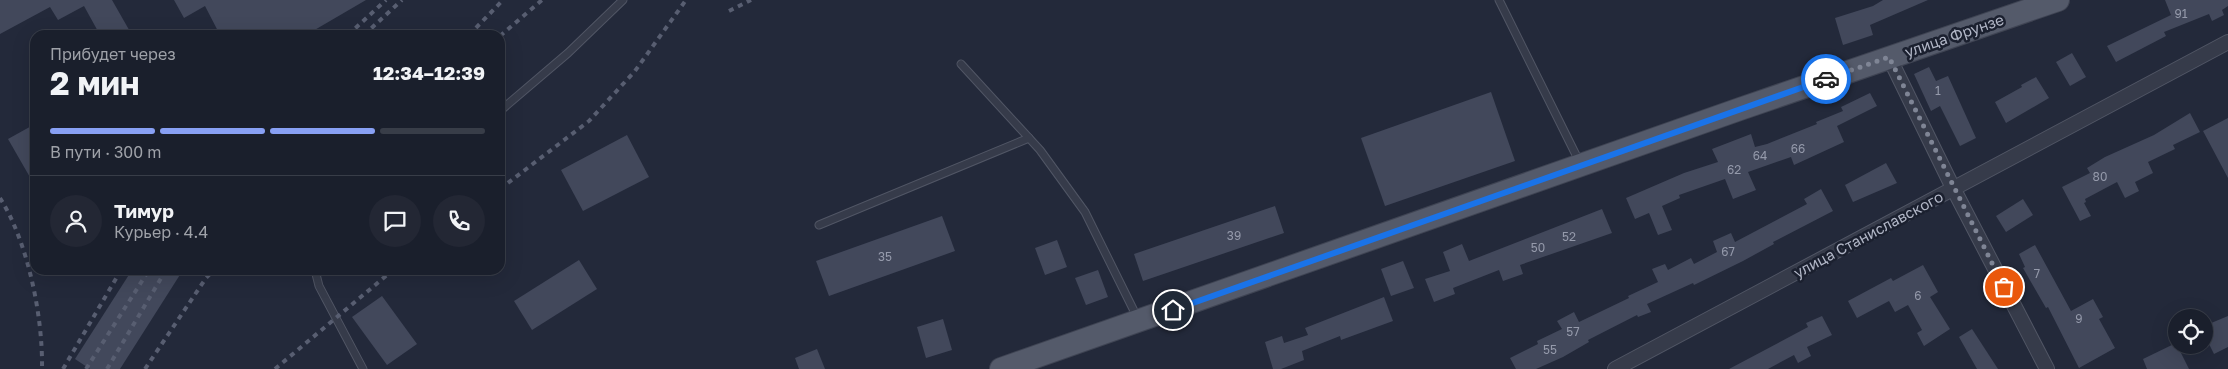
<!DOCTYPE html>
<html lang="ru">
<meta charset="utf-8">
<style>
body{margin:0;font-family:"Golos Text",sans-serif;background:#232734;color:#f1f3f6;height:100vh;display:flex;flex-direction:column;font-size:19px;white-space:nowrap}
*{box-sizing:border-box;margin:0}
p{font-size:16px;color:#9fa2a9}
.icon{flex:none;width:28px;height:28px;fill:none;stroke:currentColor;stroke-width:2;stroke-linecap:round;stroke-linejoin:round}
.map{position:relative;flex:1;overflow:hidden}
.details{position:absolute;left:30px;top:30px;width:475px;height:245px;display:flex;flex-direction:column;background:#1a1f2c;border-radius:15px;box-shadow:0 5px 20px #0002,0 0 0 1px #383d48}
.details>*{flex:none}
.fabs{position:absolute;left:2168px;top:309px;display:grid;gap:10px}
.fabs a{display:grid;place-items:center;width:45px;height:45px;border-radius:50%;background:#1a1f2c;box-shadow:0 5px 20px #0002,0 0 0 1px #383d48;font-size:25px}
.pin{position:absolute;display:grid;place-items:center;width:42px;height:42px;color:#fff;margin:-21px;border:2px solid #fff;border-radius:50%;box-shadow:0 1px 5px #0007}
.courier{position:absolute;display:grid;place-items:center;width:50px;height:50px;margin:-25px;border:4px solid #1a73e8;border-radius:50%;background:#fff;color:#222;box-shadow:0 1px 6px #0007}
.summary em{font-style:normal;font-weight:700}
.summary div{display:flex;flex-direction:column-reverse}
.summary{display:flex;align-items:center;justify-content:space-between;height:85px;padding:0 20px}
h1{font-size:32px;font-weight:700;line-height:38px}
.bar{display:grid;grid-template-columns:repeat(4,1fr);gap:8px 5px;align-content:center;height:60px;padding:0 20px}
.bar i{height:6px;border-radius:4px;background:#383d48}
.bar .active{background:#88a0f4}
.bar p{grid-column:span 4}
.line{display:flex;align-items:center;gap:12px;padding:0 20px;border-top:1px solid #383d48}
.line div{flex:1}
.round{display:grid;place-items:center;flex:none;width:52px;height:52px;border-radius:26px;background:#232734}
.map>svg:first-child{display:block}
.building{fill:#42485b}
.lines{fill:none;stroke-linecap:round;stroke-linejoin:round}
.lane-casing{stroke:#515665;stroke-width:9}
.street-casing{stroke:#515665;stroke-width:16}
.primary-casing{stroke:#3f4453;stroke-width:24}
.lane{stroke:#363b4a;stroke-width:7}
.street{stroke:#363b4a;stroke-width:14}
.primary{stroke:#545a6a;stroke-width:22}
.rail{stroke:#585e71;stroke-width:4;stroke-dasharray:5 5;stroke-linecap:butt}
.done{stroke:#7f8595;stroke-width:5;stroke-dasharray:0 9}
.route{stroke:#1a73e8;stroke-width:6}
.labels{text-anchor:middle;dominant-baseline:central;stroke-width:5;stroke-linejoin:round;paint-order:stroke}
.number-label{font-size:12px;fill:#959aab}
.street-label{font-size:15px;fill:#b1b6c6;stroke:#1b202f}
</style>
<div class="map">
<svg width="2228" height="369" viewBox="0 0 2228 369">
<rect width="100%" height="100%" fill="#23293a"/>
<!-- building -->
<g class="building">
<polygon points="0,0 112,0 132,35 100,35 84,6 58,20 50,7 0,34"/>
<polygon points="174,0 366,0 306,35 220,35 205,6 184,18"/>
<polygon points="1883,0 1928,0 1870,25 1873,35 1843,45 1835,18 1873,6"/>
<polygon points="2165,0 2228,0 2228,6 2222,10 2224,15 2212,21 2209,14 2164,32 2166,36 2116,62 2107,46 2171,15"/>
<polygon points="2072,53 2086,77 2070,86 2056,62"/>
<polygon points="1929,67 1936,81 1948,76 1976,138 1960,146 1940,106 1931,111 1914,74"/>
<polygon points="2036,77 2049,98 2006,123 1995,102 2022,87 2021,85"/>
<polygon points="1491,92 1515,161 1385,206 1361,138"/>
<polygon points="1870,93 1877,106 1837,126 1844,142 1794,165 1791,157 1748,172 1756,190 1733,199 1725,179 1679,195 1680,198 1662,206 1672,230 1658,235 1649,213 1635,219 1626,198 1684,173 1718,162 1712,149 1751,134 1755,147 1767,144 1817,124 1816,122 1843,111 1841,107"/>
<polygon points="2190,113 2200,132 2173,145 2175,149 2148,162 2153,173 2135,182 2139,191 2125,198 2117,182 2085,199 2086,202 2084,203 2091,216 2080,221 2062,187 2090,173 2087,168 2105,157 2154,135"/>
<polygon points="2228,118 2228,178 2203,131"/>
<polygon points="35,124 35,186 8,139"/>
<polygon points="627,135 649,177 583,211 561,170"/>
<polygon points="1886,163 1897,183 1853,202 1845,185"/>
<polygon points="1821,189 1833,211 1773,242 1774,244 1743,261 1694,285 1693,283 1647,304 1651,312 1638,317 1637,315 1588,340 1589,342 1563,357 1536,369 1516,369 1510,358 1538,344 1537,341 1562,329 1557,321 1574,312 1579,322 1629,298 1628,296 1658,282 1652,269 1665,264 1668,270 1691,258 1694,264 1717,252 1713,241 1731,233 1735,242 1807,204 1804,199"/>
<polygon points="2023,199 2033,215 2006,232 1996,216"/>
<polygon points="1275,206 1284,233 1143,281 1134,254"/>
<polygon points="1602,209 1612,233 1520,265 1523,274 1503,281 1499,270 1453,288 1455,294 1434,302 1425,279 1450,271 1443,252 1462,244 1469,261"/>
<polygon points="942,216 955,251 829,296 816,261"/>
<polygon points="1057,240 1067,267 1045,275 1035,248"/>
<polygon points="2035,245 2071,311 2093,299 2103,317 2099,319 2115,348 2079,368 2048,307 2046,308 2023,268 2025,267 2019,254"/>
<polygon points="579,260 597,289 532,330 514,301"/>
<polygon points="1403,261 1414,288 1391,296 1381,269"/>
<polygon points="1923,265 1938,292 1930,297 1950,329 1924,346 1917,333 1922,330 1908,305 1895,312 1889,301 1857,318 1848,301 1891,278 1893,281"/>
<polygon points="132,270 183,270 120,369 90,369 75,359"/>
<polygon points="1098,270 1108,297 1086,305 1075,278"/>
<polygon points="382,296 417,344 387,365 352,317"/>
<polygon points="1384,297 1393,321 1341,340 1340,336 1302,351 1304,360 1281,369 1273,369 1265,342 1282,336 1284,343 1308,335 1305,328"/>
<polygon points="1822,316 1832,335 1807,347 1811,356 1798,363 1794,355 1768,369 1729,369 1808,327 1806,323"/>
<polygon points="2228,316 2228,347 2214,354 2204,334 2204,326"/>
<polygon points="943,319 952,350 926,358 917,327"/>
<polygon points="1972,329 1998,369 1977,369 1959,337"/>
<polygon points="2176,343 2189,369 2147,369 2143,359"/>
<polygon points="817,349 825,369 799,369 795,358"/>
</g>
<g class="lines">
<!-- lane casing -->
<g class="lane-casing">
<g id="lane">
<polyline points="1499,0 1580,163"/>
<polyline points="961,64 1040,150 1085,212 1138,319"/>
<polyline points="500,111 568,53 623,0"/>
<polyline points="819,225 1029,138"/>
<polyline points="319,270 316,274 319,286 363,369"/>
</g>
</g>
<!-- street casing -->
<g class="street-casing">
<g id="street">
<polyline points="1889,57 1953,188 2047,369"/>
<polyline points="1615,369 2228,42"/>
</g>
</g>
<!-- primary casing -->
<g class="primary-casing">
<polyline id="primary" points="1001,369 1740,109 2058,0"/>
</g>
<!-- lane -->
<use href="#lane" class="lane"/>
<!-- street -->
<use href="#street" class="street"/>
<!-- primary -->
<use href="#primary" class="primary"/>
<!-- rail -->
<g class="rail">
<polyline points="729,11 751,0"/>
<polyline points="348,35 386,0"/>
<polyline points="364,35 402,0"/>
<polyline points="469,35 503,0"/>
<polyline points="500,36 542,0"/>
<polyline points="500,189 589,121 635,71 686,0"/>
<path d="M0,198C28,242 43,317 42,369"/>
<polyline points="63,369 121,270"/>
<polyline points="86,369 149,270"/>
<polyline points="107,369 166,270"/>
<polyline points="145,369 206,278 214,270"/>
<polyline points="275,369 393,270"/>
</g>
</g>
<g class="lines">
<!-- done -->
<polyline class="done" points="1826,79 1889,57 2004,287"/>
<!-- route -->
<polyline class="route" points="1173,310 1826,79"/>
</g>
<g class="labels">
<!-- number labels -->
<g class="number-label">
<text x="2181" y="13">91</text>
<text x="1938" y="90">1</text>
<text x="1798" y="148">66</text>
<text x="1760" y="155">64</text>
<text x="1734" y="169">62</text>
<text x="2100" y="176">80</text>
<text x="1234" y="235">39</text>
<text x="1569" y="236">52</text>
<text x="1538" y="247">50</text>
<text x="1728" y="251">67</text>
<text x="885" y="256">35</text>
<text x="2037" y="273">7</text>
<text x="1918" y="295">6</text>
<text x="2079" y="318">9</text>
<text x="1573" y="331">57</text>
<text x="1550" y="349">55</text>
</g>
<!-- street labels -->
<g class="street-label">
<text transform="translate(1954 35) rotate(-19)">улица Фрунзе</text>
<text transform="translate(1868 234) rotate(-28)">улица Станиславского</text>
</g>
</g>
</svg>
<div class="fabs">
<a><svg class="icon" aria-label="locate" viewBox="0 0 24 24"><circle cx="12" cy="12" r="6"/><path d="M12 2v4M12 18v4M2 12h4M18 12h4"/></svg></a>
</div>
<div class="pin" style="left:2004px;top:287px;background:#ea580c"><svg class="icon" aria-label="bag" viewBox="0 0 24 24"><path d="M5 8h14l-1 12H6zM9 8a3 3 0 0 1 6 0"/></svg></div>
<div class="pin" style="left:1173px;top:310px;background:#1f2937"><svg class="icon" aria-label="home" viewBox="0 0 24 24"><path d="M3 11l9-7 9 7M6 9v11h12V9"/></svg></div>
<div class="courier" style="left:1826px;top:79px"><svg class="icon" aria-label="car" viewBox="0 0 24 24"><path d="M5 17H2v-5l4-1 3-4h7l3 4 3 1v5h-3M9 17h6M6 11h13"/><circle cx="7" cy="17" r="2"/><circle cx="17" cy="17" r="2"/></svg></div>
<section class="details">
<div class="summary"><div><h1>2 мин</h1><p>Прибудет через</p></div><em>12:34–12:39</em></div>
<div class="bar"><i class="active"></i><i class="active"></i><i class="active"></i><i></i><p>В пути · 300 m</p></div>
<div class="line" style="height:90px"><a class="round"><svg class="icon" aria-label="person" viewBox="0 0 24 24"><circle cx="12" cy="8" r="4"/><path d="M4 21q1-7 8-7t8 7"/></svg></a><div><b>Тимур</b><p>Курьер · 4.4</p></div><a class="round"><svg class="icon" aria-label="chat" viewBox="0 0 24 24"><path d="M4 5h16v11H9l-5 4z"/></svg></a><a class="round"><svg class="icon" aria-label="phone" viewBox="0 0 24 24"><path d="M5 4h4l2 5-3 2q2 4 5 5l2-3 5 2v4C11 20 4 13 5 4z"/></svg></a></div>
</section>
</div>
